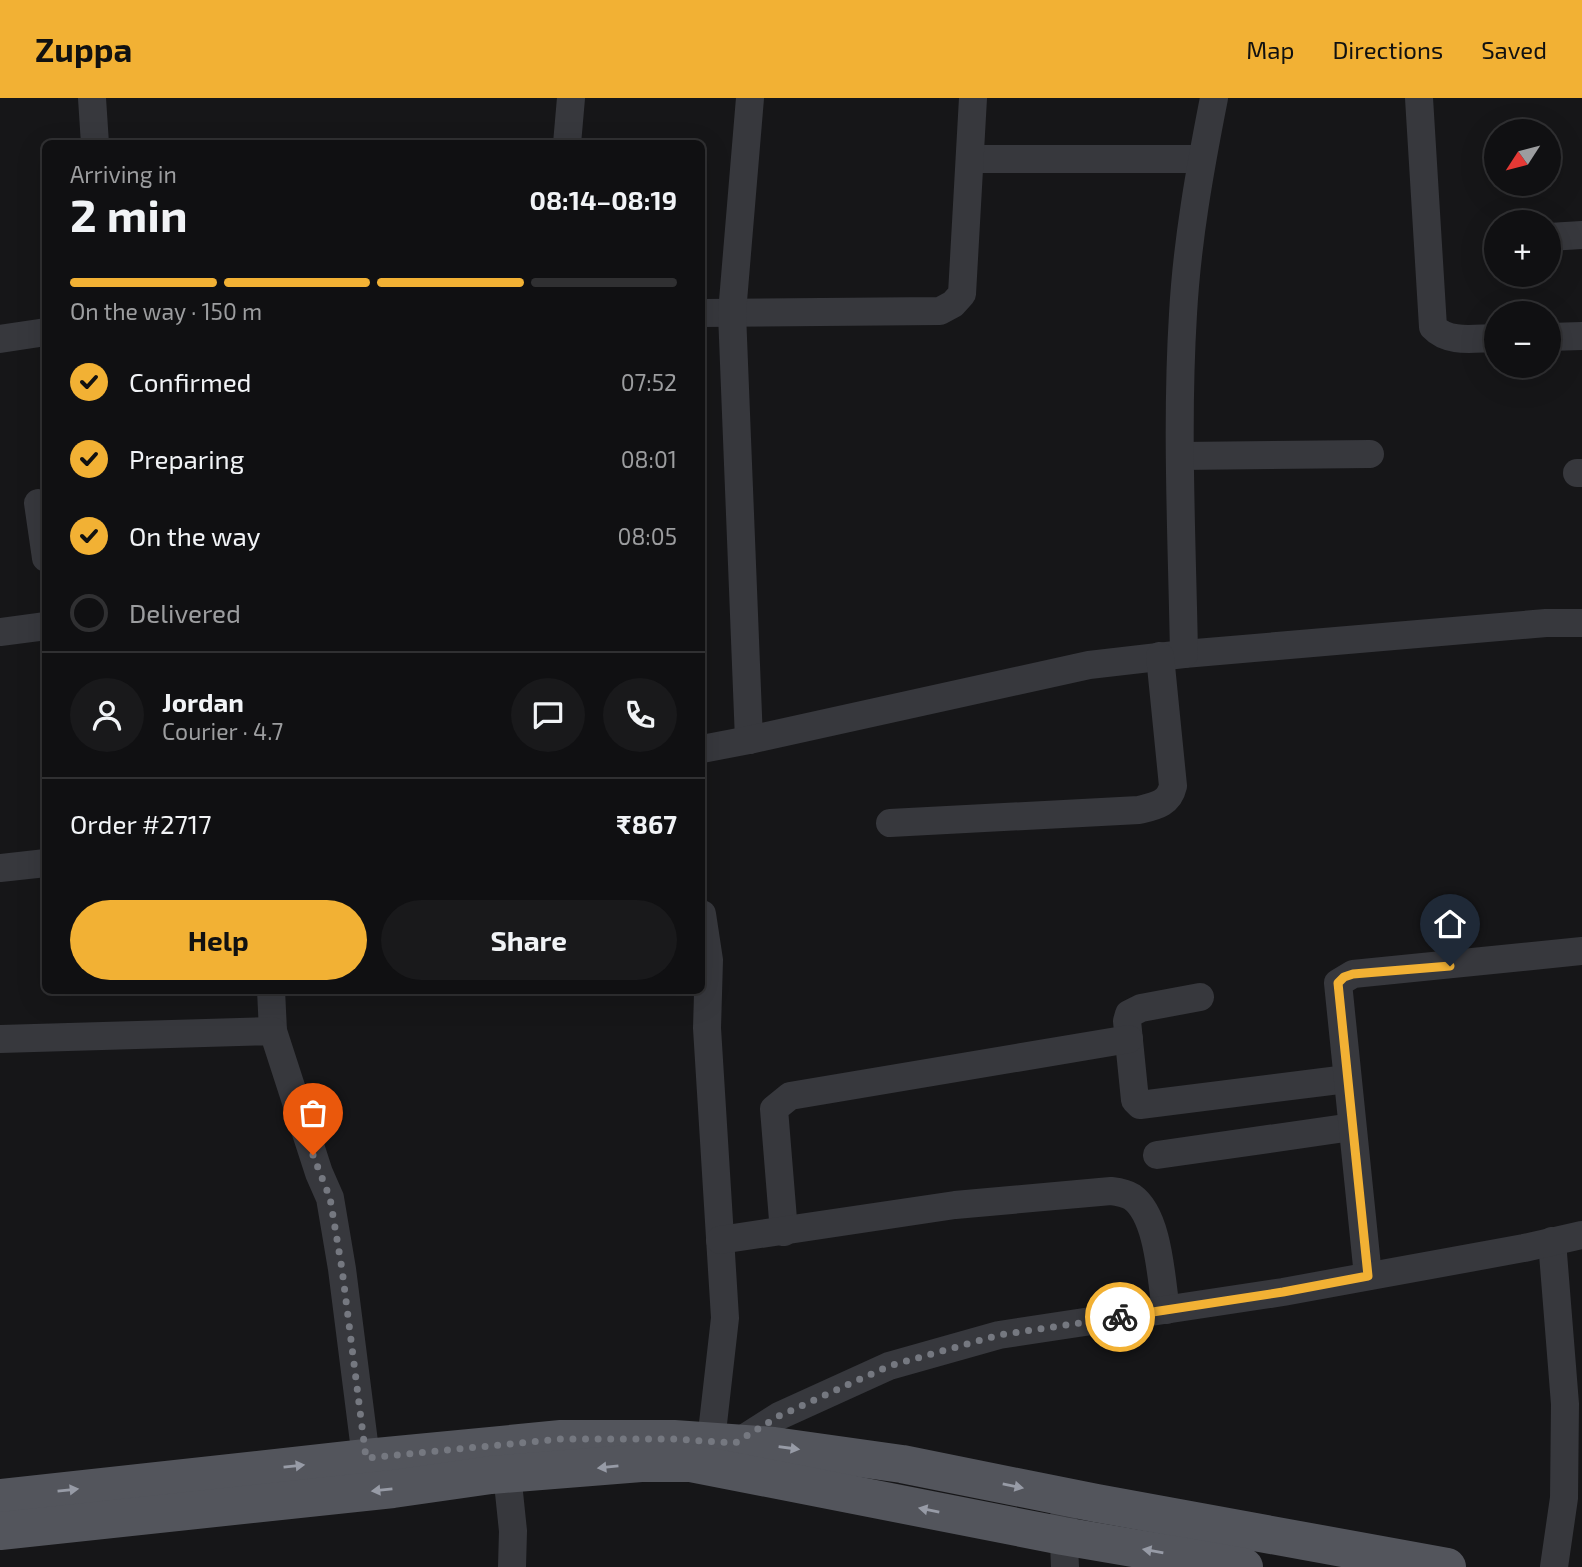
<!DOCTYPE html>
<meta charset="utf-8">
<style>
body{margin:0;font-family:"Exo 2",sans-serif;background:#19191b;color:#f1f3f6;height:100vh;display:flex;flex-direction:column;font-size:26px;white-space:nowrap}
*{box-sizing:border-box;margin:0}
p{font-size:23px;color:#9c9d9f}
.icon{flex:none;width:38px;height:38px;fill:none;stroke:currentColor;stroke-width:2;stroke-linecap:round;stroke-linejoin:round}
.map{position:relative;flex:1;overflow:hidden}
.panel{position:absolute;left:42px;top:42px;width:663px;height:854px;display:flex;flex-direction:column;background:#101012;border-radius:10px;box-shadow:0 7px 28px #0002,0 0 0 2px #303032}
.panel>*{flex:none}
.needle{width:46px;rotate:234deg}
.fabs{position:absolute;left:1484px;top:21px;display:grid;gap:14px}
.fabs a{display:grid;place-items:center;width:77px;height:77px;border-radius:50%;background:#101012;box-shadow:0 7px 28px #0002,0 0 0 2px #303032;font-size:35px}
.pin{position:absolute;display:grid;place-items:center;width:60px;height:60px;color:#fff;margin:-72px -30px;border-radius:50% 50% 50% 0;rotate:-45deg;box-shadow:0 0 7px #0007}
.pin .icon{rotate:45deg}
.courier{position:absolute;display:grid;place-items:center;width:70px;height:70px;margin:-35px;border:5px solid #f2b134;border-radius:50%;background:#fff;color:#222;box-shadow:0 2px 9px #0007}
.headline em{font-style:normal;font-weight:700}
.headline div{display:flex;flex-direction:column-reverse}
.headline{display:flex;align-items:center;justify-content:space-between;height:119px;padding:0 28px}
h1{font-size:46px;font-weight:700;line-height:52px}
.bar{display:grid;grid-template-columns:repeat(4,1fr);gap:10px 7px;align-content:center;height:84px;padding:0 28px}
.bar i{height:9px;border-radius:5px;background:#303032}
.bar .active{background:#f2b134}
.bar p{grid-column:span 4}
.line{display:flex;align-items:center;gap:18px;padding:0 28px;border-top:2px solid #303032}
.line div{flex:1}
.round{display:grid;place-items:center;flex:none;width:74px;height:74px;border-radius:37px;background:#19191b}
ol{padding:0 28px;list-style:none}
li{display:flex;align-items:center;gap:21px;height:77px}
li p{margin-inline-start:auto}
li .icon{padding:7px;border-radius:50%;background:#f2b134;color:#111;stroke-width:4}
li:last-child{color:#9c9d9f}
li i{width:38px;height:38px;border:4px solid #303032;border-radius:50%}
.primary-button{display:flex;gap:14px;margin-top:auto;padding:14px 28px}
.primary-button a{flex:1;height:80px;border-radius:42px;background:#f2b134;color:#111;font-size:28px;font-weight:700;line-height:80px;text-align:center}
.primary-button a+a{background:#19191b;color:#f1f3f6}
header{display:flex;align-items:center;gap:42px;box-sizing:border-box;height:98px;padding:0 35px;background:#f2b134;color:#111}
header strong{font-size:33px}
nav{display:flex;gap:38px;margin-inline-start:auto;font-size:24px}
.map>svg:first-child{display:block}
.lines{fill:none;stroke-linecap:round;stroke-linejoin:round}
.minor{stroke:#37383d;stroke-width:28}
.primary{stroke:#53555c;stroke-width:38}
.oneway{fill:#979ba6}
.done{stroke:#757880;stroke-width:7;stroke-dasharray:0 12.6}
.route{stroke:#f2b134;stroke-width:9}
</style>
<header>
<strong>Zuppa</strong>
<nav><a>Map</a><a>Directions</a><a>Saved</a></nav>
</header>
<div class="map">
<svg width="1582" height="1469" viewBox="0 0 1582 1469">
<rect width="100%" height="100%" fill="#161618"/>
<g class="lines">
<!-- minor -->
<g class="minor">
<polyline points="92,0 95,46"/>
<path d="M1419,0L1433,229C1449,246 1475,240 1496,240"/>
<polyline points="567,46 571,0"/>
<polyline points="970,61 1202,61"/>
<polyline points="1549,139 1582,137"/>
<polyline points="702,215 940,213 953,206 962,196 973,0"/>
<polyline points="1549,239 1582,238"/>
<polyline points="0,241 46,234"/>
<polyline points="1180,358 1370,356"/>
<polyline points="1577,375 1582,375"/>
<polyline points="38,405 46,460"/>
<polyline points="0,534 46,528"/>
<polyline points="1184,556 1546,525 1582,525"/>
<polyline points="749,642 732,215 750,0"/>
<path d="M702,651L749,642L1089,567L1184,556C1182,442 1176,329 1183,216C1187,143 1200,71 1214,0"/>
<path d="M890,725L1139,712C1155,708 1169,706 1173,688L1160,558"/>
<polyline points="0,770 46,765"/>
<polyline points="702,816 709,862 707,930 725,1220 711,1343"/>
<polyline points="271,892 273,933"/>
<polyline points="1200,899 1141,910 1129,916 1127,923 1135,1002 1140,1007 1347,981"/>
<polyline points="0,941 273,933 319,1075 330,1100 342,1171 366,1360"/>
<polyline points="1157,1057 1352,1029"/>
<polyline points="784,1134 774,1011 790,998 1129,941"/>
<path d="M720,1142L955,1107L1111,1093C1119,1094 1126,1095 1132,1099C1159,1118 1161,1181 1166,1212"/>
<polyline points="1552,1143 1565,1306 1564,1400 1554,1469"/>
<polyline points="1368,1178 1338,885 1353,876 1582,853"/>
<polyline points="732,1348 779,1318 889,1268 999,1237 1283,1194 1524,1150 1582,1137"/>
<polyline points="505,1356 513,1433 512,1469"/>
<polyline points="1063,1422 1065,1469"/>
</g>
<!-- primary -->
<g class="primary">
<polyline points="0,1400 366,1360 561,1341 674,1341 774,1348 902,1366 1096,1405 1447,1469"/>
<polyline points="0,1433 393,1391 491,1377 641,1365 691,1365 1063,1438 1244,1469"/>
</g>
</g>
<!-- one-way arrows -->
<defs><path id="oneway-solid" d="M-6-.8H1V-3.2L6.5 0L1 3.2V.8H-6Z" transform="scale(1.75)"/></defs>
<g class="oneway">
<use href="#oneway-solid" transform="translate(789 1350) rotate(8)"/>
<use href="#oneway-solid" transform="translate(294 1368) rotate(-6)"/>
<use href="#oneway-solid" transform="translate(608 1369) rotate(174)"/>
<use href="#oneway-solid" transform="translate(1013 1388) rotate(11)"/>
<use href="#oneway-solid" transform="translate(68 1392) rotate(-6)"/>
<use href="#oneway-solid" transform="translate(382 1392) rotate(174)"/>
<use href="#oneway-solid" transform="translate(929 1412) rotate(-169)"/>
<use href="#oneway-solid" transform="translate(1153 1453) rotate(-170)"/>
</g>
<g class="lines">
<!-- done -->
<polyline class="done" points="313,1057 330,1100 342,1171 366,1360 561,1341 674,1341 735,1345 779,1318 889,1268 999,1237 1120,1219"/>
<!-- route -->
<polyline class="route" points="1120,1219 1283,1194 1368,1178 1338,885 1344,879 1353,876 1450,868"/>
</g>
</svg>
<div class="fabs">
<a><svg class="needle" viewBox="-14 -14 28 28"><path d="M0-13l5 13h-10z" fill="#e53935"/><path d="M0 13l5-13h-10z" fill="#9c9d9f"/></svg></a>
<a>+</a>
<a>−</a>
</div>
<div class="pin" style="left:313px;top:1057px;background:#ea580c"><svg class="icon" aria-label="bag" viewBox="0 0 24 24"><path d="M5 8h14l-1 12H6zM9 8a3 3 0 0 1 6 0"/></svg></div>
<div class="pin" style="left:1450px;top:868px;background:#1f2937"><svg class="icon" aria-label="home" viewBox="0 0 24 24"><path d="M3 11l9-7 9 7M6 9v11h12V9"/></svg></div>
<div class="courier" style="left:1120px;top:1219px"><svg class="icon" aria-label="bike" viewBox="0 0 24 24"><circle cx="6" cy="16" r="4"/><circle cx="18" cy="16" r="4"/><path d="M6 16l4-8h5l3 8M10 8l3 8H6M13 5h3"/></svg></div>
<section class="panel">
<div class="headline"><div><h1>2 min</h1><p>Arriving in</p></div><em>08:14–08:19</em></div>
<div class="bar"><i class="active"></i><i class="active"></i><i class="active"></i><i></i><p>On the way · 150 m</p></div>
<ol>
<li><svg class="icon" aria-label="check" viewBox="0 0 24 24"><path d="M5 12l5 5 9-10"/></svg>Confirmed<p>07:52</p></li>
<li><svg class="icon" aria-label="check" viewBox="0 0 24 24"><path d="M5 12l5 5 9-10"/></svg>Preparing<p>08:01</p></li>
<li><svg class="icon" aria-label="check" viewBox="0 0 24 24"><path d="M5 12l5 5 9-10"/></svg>On the way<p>08:05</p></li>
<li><i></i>Delivered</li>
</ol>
<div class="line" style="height:126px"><a class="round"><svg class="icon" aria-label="person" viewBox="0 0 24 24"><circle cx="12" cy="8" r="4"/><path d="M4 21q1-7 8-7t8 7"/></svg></a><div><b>Jordan</b><p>Courier · 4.7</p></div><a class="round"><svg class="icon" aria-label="chat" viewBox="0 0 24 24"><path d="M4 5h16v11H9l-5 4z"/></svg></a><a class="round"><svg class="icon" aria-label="phone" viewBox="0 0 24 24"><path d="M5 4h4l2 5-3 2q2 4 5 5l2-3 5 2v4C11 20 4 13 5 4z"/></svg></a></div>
<div class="line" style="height:91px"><div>Order #2717</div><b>₹867</b></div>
<div class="primary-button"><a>Help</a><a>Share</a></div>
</section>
</div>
